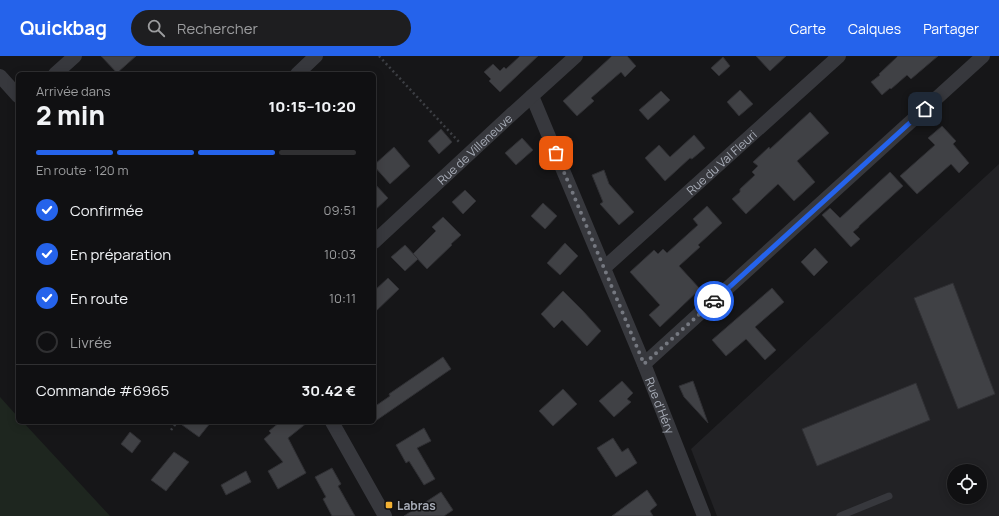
<!DOCTYPE html>
<html lang="fr">
<meta charset="utf-8">
<style>
body{margin:0;font-family:Manrope,sans-serif;background:#1e1e20;color:#f1f3f6;height:100vh;display:flex;flex-direction:column;font-size:15px;white-space:nowrap}
*{box-sizing:border-box;margin:0}
p{font-size:13px;color:#9c9d9f}
.icon{flex:none;width:22px;height:22px;fill:none;stroke:currentColor;stroke-width:2;stroke-linecap:round;stroke-linejoin:round}
.map{position:relative;flex:1;overflow:hidden}
.panel{position:absolute;left:16px;top:16px;width:360px;height:352px;display:flex;flex-direction:column;background:#101012;border-radius:6px;box-shadow:0 2px 10px #0003,0 0 0 1px #303032}
.panel>*{flex:none}
.tools{position:absolute;left:947px;top:408px;display:grid;gap:8px}
.tools a{display:grid;place-items:center;width:40px;height:40px;border-radius:50%;background:#101012;box-shadow:0 2px 10px #0003,0 0 0 1px #303032;font-size:20px}
.pin{position:absolute;display:grid;place-items:center;width:34px;height:34px;color:#fff;margin:-17px;border-radius:8px;box-shadow:0 2px 6px #0006}
.courier{position:absolute;display:grid;place-items:center;width:40px;height:40px;margin:-20px;border:3px solid #2563eb;border-radius:50%;background:#fff;color:#222;box-shadow:0 1px 5px #0007}
.summary em{font-style:normal;font-weight:800}
.summary div{display:flex;flex-direction:column-reverse}
.summary{display:flex;align-items:center;justify-content:space-between;height:68px;padding:0 20px}
h1{font-size:26px;font-weight:800;line-height:30px}
.bar{display:grid;grid-template-columns:repeat(4,1fr);gap:6px 4px;align-content:center;height:48px;padding:0 20px}
.bar i{height:5px;border-radius:3px;background:#303032}
.bar .on{background:#2563eb}
.bar p{grid-column:span 4}
.line{display:flex;align-items:center;gap:10px;padding:0 20px;border-top:1px solid #303032}
.line div{flex:1}
ol{padding:0 20px;list-style:none}
li{display:flex;align-items:center;gap:12px;height:44px}
li p{margin-inline-start:auto}
li .icon{padding:4px;border-radius:50%;background:#2563eb;color:#fff;stroke-width:4}
li:last-child{color:#9c9d9f}
li i{width:22px;height:22px;border:2px solid #303032;border-radius:50%}
header{display:flex;align-items:center;gap:24px;box-sizing:border-box;height:56px;padding:0 20px;background:#2563eb;color:#fff}
header strong{font-size:19px}
nav{display:flex;gap:22px;margin-inline-start:auto;font-size:14px}
.search{width:280px;height:36px;background:#1e1e20;display:flex;align-items:center;gap:10px;box-sizing:border-box;padding:0 14px;border-radius:22px;color:#9c9d9f;font-size:15px}
.map>svg:first-child{display:block}
.built{fill:#222225;fill-rule:evenodd}
.green{fill:#1e261f}
.building{fill:#404145;stroke:#303034}
.lines{fill:none;stroke-linecap:round;stroke-linejoin:round}
.path{stroke:#3d3f44;stroke-width:2.5;stroke-dasharray:2 3;stroke-linecap:butt}
.lane{stroke:#37383d;stroke-width:7}
.street{stroke:#37383d;stroke-width:14}
.done{stroke:#757880;stroke-width:4;stroke-dasharray:0 7.2}
.route{stroke:#2563eb;stroke-width:5}
.poi-dot{fill:#f2b134;stroke:#111113;stroke-width:1.5}
.labels{text-anchor:middle;dominant-baseline:central;stroke-width:3;stroke-linejoin:round;paint-order:stroke}
.street-label{font-size:12px;fill:#a8adb8;stroke:#111113}
.poi-label{font-size:12px;font-weight:bold;fill:#a8adb8;stroke:#111113;text-anchor:start}
</style>
<header>
<strong>Quickbag</strong>
<div class="search"><svg class="icon" aria-label="search" viewBox="0 0 24 24"><circle cx="10" cy="10" r="6"/><path d="M15 15l6 6"/></svg>Rechercher</div>
<nav><a>Carte</a><a>Calques</a><a>Partager</a></nav>
</header>
<div class="map">
<svg width="999" height="460" viewBox="0 0 999 460">
<rect width="100%" height="100%" fill="#161618"/>
<!-- built -->
<path class="built" d="M999,108V460H717L691,393ZM954,415H980V441H954Z"/>
<!-- green -->
<polygon class="green" points="0,341 18,361 18,366 23,366 110,460 0,460"/>
<!-- building -->
<g class="building">
<polygon points="101,0 136,0 117,17"/>
<polygon points="520,0 538,0 500,36 489,25 491,23 484,16 493,8 500,15 504,11 506,13"/>
<polygon points="612,0 627,0 636,10 625,21 621,16 591,42 594,45 577,60 563,45"/>
<polygon points="756,0 786,0 770,15"/>
<polygon points="898,0 938,0 911,23 907,19 891,33 890,32 882,39 871,26 880,19 879,18"/>
<polygon points="723,1 730,10 719,20 711,12"/>
<polygon points="740,34 753,48 739,60 727,46"/>
<polygon points="661,35 670,44 648,64 639,54"/>
<polygon points="810,56 829,77 797,105 815,126 794,145 778,128 746,158 732,143 740,136 740,133 755,119 752,116 758,110 753,106 769,91 770,93"/>
<polygon points="942,70 956,85 953,88 969,107 959,117 951,108 917,138 900,120 935,89 928,82"/>
<polygon points="441,73 452,86 439,98 428,85"/>
<polygon points="694,79 705,92 692,103 690,102 665,125 645,102 659,89 670,101"/>
<polygon points="522,82 533,94 516,109 505,97"/>
<polygon points="394,91 410,110 390,128 374,110 374,109"/>
<polygon points="604,114 609,128 634,156 619,169 600,148 603,146 592,119"/>
<polygon points="890,116 903,130 859,170 859,171 853,176 860,183 851,191 822,159 830,152 840,162"/>
<polygon points="374,127 388,142 374,155"/>
<polygon points="465,134 476,145 463,158 452,146"/>
<polygon points="543,147 557,160 545,173 531,160"/>
<polygon points="707,150 722,167 698,189 700,191 679,210 700,233 660,271 649,259 660,249 630,216 654,194 658,198 663,193 667,197 698,169 693,163"/>
<polygon points="443,161 461,179 451,188 452,189 427,213 413,198 436,175 432,171"/>
<polygon points="565,187 578,200 560,219 547,207"/>
<polygon points="405,189 418,203 405,215 391,201"/>
<polygon points="815,192 828,206 814,220 801,206"/>
<polygon points="388,222 399,233 374,257 374,235"/>
<polygon points="953,227 995,338 958,353 914,242"/>
<polygon points="772,232 784,246 755,271 776,294 765,304 746,283 726,300 712,284"/>
<polygon points="563,235 583,255 601,275 587,290 562,264 554,272 541,258"/>
<polygon points="443,301 451,313 374,366 374,351 390,340 389,338"/>
<polygon points="622,325 633,337 627,343 631,346 614,361 599,345"/>
<polygon points="693,325 708,367 684,341 679,330"/>
<polygon points="916,327 930,364 817,410 802,373"/>
<polygon points="563,333 577,348 553,370 539,355"/>
<polygon points="178,366 211,366 199,381"/>
<polygon points="280,366 308,366 288,382 306,417 278,433 268,415 283,406 264,383 271,377 269,375"/>
<polygon points="424,372 431,385 417,392 435,423 424,429 409,405 406,407 396,389"/>
<polygon points="130,376 141,385 132,397 121,388"/>
<polygon points="613,382 622,396 628,392 637,407 616,421 597,392"/>
<polygon points="174,396 189,406 166,435 151,424"/>
<polygon points="332,412 341,428 338,430 355,460 332,460 323,443 326,441 315,421"/>
<polygon points="246,415 251,426 226,439 221,429"/>
<polygon points="647,434 657,449 650,455 653,460 612,460"/>
<polygon points="441,436 453,454 444,460 404,460"/>
</g>
<g class="lines">
<!-- path -->
<g class="path">
<polyline points="379,0 460,87"/>
<polyline points="171,374 177,366"/>
</g>
<!-- lane -->
<polyline class="lane" points="840,460 889,440"/>
<!-- street -->
<g class="street">
<polyline points="55,18 75,0"/>
<polyline points="297,18 316,0"/>
<polyline points="0,20 18,40"/>
<path id="s1" d="M532,40L644,308L704,460"/>
<path id="s2" d="M374,186L512,58L576,0"/>
<path id="s3" d="M604,212L839,0"/>
<polyline points="644,308 983,0"/>
<polyline points="332,366 385,460"/>
</g>
</g>
<g class="lines">
<!-- done -->
<polyline class="done" points="556,97 644,308 714,245"/>
<!-- route -->
<polyline class="route" points="714,245 925,53"/>
</g>
<!-- markers -->
<rect class="poi-dot" x="385" y="445" width="8" height="8" rx="2"/>
<g class="labels">
<!-- street labels -->
<g class="street-label">
<text stroke="none"><textPath href="#s2" startOffset="137">Rue de Villeneuve</textPath></text>
<text stroke="none"><textPath href="#s3" startOffset="158">Rue du Val Fleuri</textPath></text>
<text stroke="none"><textPath href="#s1" startOffset="335">Rue d'Héry</textPath></text>
</g>
<!-- poi labels -->
<g class="poi-label">
<text x="397" y="449">Labras</text>
</g>
</g>
</svg>
<div class="tools">
<a><svg class="icon" aria-label="locate" viewBox="0 0 24 24"><circle cx="12" cy="12" r="6"/><path d="M12 2v4M12 18v4M2 12h4M18 12h4"/></svg></a>
</div>
<div class="pin" style="left:556px;top:97px;background:#ea580c"><svg class="icon" aria-label="bag" viewBox="0 0 24 24"><path d="M5 8h14l-1 12H6zM9 8a3 3 0 0 1 6 0"/></svg></div>
<div class="pin" style="left:925px;top:53px;background:#1f2937"><svg class="icon" aria-label="home" viewBox="0 0 24 24"><path d="M3 11l9-7 9 7M6 9v11h12V9"/></svg></div>
<div class="courier" style="left:714px;top:245px"><svg class="icon" aria-label="car" viewBox="0 0 24 24"><path d="M5 17H2v-5l4-1 3-4h7l3 4 3 1v5h-3M9 17h6M6 11h13"/><circle cx="7" cy="17" r="2"/><circle cx="17" cy="17" r="2"/></svg></div>
<section class="panel">
<div class="summary"><div><h1>2 min</h1><p>Arrivée dans</p></div><em>10:15–10:20</em></div>
<div class="bar"><i class="on"></i><i class="on"></i><i class="on"></i><i></i><p>En route · 120 m</p></div>
<ol>
<li><svg class="icon" aria-label="check" viewBox="0 0 24 24"><path d="M5 12l5 5 9-10"/></svg>Confirmée<p>09:51</p></li>
<li><svg class="icon" aria-label="check" viewBox="0 0 24 24"><path d="M5 12l5 5 9-10"/></svg>En préparation<p>10:03</p></li>
<li><svg class="icon" aria-label="check" viewBox="0 0 24 24"><path d="M5 12l5 5 9-10"/></svg>En route<p>10:11</p></li>
<li><i></i>Livrée</li>
</ol>
<div class="line" style="height:52px"><div>Commande #6965</div><b>30.42 €</b></div>
</section>
</div>
